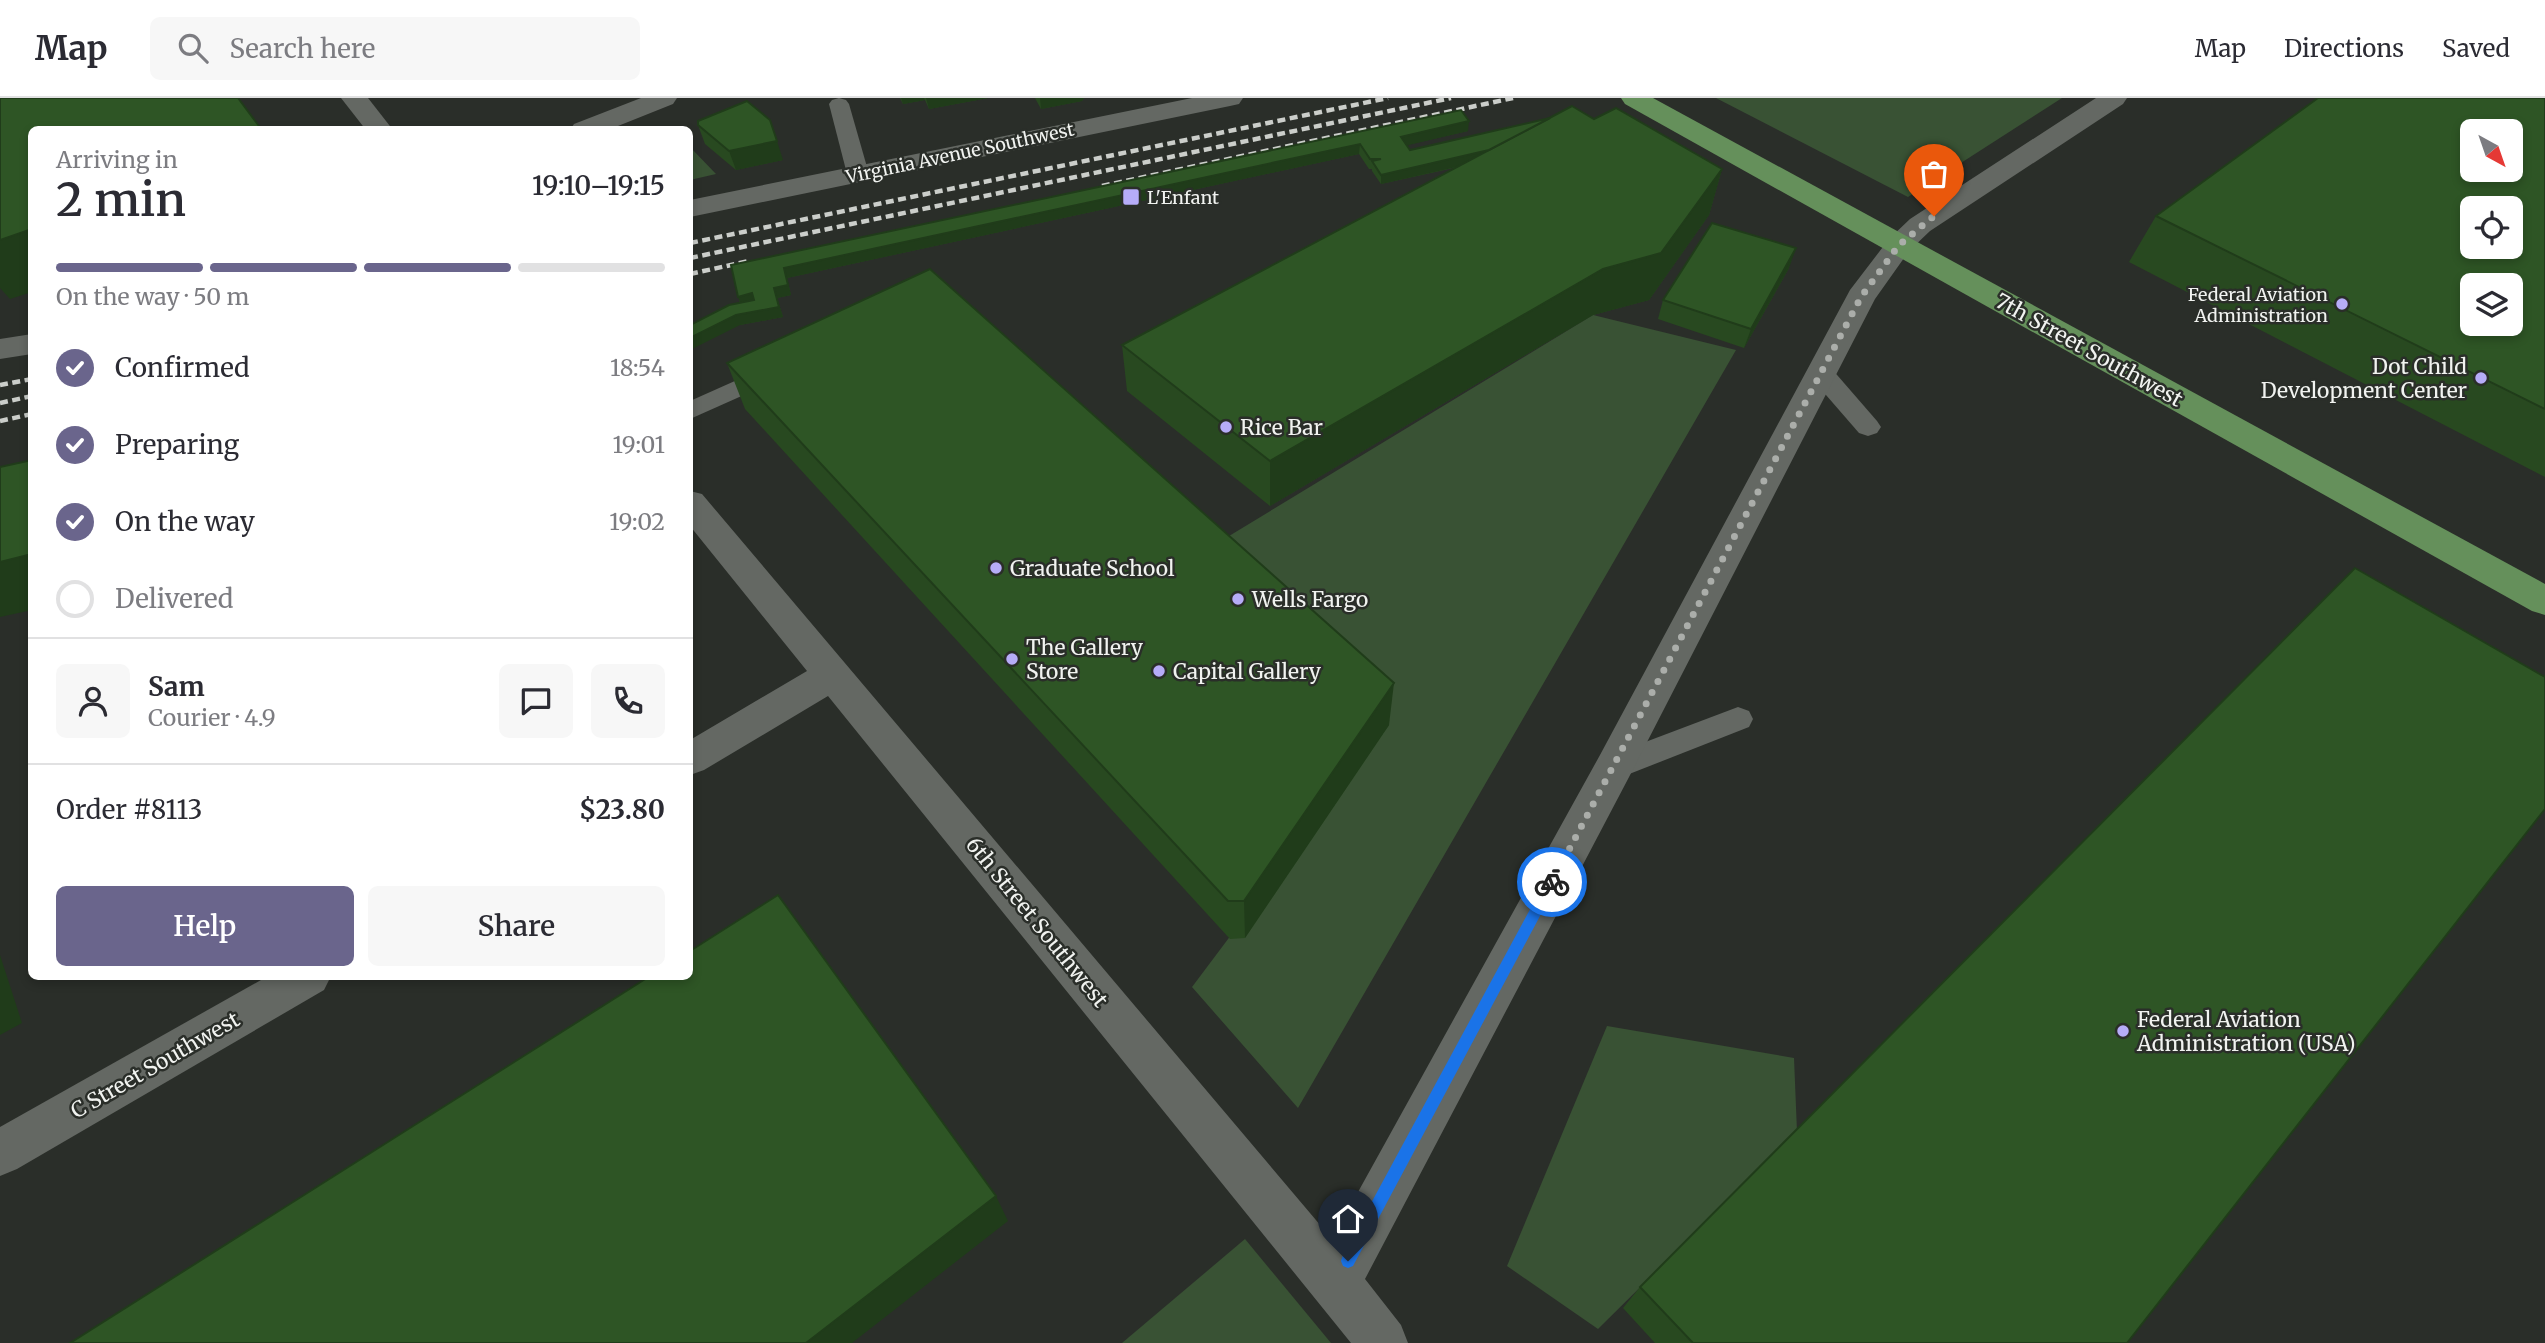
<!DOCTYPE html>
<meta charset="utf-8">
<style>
body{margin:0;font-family:Merriweather,serif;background:#f7f7f7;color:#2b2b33;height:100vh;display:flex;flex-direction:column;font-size:26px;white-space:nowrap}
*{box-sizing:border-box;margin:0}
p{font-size:23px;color:#7c7c81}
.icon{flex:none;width:38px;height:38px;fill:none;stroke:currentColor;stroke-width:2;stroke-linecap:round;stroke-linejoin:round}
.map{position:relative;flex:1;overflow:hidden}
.sheet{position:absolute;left:28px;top:28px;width:665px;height:854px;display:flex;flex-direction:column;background:#fff;border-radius:10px;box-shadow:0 4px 10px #0003}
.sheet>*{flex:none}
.needle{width:46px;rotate:140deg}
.fabs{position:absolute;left:2460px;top:21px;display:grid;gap:14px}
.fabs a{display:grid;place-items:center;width:63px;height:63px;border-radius:10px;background:#fff;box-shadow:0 4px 10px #0003;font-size:35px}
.pin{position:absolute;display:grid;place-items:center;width:60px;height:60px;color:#fff;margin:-72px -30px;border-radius:50% 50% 50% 0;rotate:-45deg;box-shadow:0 0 7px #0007}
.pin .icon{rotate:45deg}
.courier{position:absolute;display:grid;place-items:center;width:70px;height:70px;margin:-35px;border:5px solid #1a73e8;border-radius:50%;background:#fff;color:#222;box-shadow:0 2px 9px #0007}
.head em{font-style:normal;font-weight:600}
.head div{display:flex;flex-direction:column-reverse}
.head{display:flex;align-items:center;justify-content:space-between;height:119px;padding:0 28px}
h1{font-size:46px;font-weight:600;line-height:52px}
.bar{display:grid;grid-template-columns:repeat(4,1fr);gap:10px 7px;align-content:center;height:84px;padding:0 28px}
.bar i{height:9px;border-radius:5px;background:#e1e1e2}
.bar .on{background:#6a658c}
.bar p{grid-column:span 4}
.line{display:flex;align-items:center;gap:18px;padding:0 28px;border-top:2px solid #e1e1e2}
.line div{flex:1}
.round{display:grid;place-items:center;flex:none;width:74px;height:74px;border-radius:10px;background:#f7f7f7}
ol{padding:0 28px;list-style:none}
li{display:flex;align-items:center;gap:21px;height:77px}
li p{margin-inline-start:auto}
li .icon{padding:7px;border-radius:50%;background:#6a658c;color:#fff;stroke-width:4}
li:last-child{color:#7c7c81}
li i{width:38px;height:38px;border:4px solid #e1e1e2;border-radius:50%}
.action{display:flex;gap:14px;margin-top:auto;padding:14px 28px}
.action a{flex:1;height:80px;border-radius:10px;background:#6a658c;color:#fff;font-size:28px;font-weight:600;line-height:80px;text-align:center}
.action a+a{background:#f7f7f7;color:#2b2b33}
header{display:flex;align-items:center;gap:42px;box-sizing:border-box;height:98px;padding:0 35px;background:#fff;border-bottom:2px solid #e1e1e2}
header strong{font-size:33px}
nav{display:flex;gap:38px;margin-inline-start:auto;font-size:24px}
.search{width:490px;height:63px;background:#f7f7f7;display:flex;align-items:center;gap:18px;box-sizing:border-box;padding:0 24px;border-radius:10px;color:#7c7c81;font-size:26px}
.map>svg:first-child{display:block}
.green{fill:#395234}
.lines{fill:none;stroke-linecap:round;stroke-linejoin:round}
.lane{fill:#646863;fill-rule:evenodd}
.street{fill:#646863;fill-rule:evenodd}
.secondary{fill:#646863;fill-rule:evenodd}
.primary{fill:#65905b;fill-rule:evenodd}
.rail{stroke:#cbceca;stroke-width:4.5;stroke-dasharray:8 4.5;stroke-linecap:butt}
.wall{fill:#284920}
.shaded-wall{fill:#203c1a}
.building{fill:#2e5525;stroke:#203c1a;stroke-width:2;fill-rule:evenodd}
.route{fill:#1a73e8}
.done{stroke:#abaeaa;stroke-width:7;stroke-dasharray:0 12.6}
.poi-dot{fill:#b6acf8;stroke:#2a2e29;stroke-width:2.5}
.labels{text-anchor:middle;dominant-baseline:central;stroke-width:5;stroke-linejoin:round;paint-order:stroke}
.far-street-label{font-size:18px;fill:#f1f3f0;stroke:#2a2e29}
.far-poi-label{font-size:18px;fill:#f1f3f0;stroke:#2a2e29;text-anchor:start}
.street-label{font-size:21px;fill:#f1f3f0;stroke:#2a2e29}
.poi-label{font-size:21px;fill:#f1f3f0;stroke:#2a2e29;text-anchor:start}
</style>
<header>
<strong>Map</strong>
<div class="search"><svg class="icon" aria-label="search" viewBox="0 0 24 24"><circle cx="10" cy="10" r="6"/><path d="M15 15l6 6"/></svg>Search here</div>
<nav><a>Map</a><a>Directions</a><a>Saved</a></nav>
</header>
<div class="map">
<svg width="2545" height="1245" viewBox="0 0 2545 1245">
<rect width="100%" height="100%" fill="#2a2e29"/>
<!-- green -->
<g class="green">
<polygon points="1716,0 2062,0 1908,99"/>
<polygon points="690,49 716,76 690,82"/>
<polygon points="1593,217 1736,252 1298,1010 1192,889 1389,627 1201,455"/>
<polygon points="1607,928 1794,960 1797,1034 1598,1231 1507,1168"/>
<polygon points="1245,1141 1331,1245 1122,1245"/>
</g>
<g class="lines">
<!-- lane -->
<g class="lane">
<polygon points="839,0 846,2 849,6 869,76 866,81 850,81 847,76 829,6 832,2"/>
<polygon points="784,261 793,263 796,269 793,275 690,321 690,303"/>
<polygon points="1822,268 1831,270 1877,323 1881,329 1877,335 1868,338 1859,335 1813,282 1810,276 1813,270"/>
<polygon points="1738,609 1749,613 1753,621 1749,629 1614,682 1603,678 1599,669 1603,660"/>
</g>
<!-- street -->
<g class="street">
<polygon points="1192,0 1243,0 1239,6 1230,8 690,119 690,102"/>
<polygon points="32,236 32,256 0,261 0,241"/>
</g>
<!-- secondary -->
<g class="secondary">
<polygon points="341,0 368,0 393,32 366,32"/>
<polygon points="641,0 677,0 673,6 608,32 570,32 574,26"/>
<polygon points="2096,0 2127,0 2123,6 1930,133 1909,153 1875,201 1628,681 1365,1181 1401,1227 1408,1245 1351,1245 828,598 704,672 690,677 690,642 807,573 690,428 690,393 702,396 1332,1141 1600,657 1850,192 1889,141 1910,121"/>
<polygon points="268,878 331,878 324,892 17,1071 0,1078 0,1029"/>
</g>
<!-- primary -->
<polygon class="primary" points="1621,0 1653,0 2545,486 2545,517 2532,513 1625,6"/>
<!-- rail -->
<g class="rail">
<polyline points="1102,88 1513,0"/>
<polyline points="690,145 1388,0"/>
<polyline points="690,160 1451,0"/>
<polyline points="690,176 749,163"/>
<polyline points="0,287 32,281"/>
<polyline points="0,305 32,298"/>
<polyline points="0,323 32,316"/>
</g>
</g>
<!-- wall -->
<g class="wall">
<polygon points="900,0 988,0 929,11 925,2 903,6"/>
<polygon points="1035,0 1084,0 1082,3 1041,11"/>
<polygon points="2545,0 2545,379 2129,164 2156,118"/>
<polygon points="1461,12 1468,33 1407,47 1410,52 1594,21 1722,71 1709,117 1649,202 1593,217 1270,408 1127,293 1122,247 1458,69 1381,86 1372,73 1372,71 1369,71 1359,56 787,180 791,197 777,200 783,219 740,227 740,205 731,167"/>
<polygon points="698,27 783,62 736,72 705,46"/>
<polygon points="1789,170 1744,250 1658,221 1663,202"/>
<polygon points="727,265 1389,627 1245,840 1230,841 745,311"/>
<polygon points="1640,1189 2127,1245 1655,1245 1623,1210"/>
</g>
<!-- shaded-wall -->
<g class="shaded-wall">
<polygon points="901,0 924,0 925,2 903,6"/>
<polygon points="926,0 988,0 929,11"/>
<polygon points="1040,0 1084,0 1082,3 1041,11"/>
<polygon points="1469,23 1468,33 1400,49 1401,39"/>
<polygon points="1578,32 1576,42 1381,86 1381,77"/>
<polygon points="777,43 783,62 736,72 729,53"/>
<polygon points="1360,46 1359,56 787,180 791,197 777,200 783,219 740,227 690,252 690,240 774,190 784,170"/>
<polygon points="1722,71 1709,117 1649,202 1593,217 1270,408 1270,363 1603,171"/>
<polygon points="32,131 32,194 10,201 0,190 0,142"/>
<polygon points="1796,150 1789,170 1744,250 1751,231"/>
<polygon points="752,195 756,205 742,209 738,199"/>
<polygon points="32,456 32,512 0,519 0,464"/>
<polygon points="1394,585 1389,627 1245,840 1244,803"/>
<polygon points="0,857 22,925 0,937"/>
<polygon points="996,1098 1008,1123 852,1245 806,1245"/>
</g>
<!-- building -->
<g class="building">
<polygon points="0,0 238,0 262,32 32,32 32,131 0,142"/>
<path d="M2318,0H2545V311L2156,118ZM2473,33H2511V72H2473ZM2473,110H2511V149H2473ZM2473,187H2511V226H2473Z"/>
<polygon points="747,3 770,22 777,43 729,53 698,27 698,23"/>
<polygon points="1572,8 1594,21 1616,10 1722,71 1661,155 1603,171 1270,363 1122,247"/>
<polygon points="1461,12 1469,23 1401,39 1410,52 1550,20 1489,52 1381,77 1372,63 1381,61 1370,61 1360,46 784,170 788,187 774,190 779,209 736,217 690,240 690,227 729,207 754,202 752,195 738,199 731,167"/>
<polygon points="1712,125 1796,150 1751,231 1663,202"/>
<polygon points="930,171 1394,585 1244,803 1228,803 727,265"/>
<polygon points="32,362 32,456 0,464 0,369"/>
<polygon points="2355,470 2545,579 2545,711 2127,1245 1693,1245 1640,1189"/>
<polygon points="778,797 996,1098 806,1245 70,1245 650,878 690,878 690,853"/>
</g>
<!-- route -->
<polygon class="route" points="1552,778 1558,784 1556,788 1353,1168 1348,1170 1343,1168 1341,1163 1343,1157 1547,780"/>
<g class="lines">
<!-- done -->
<polyline class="done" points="1552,784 1861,199 1899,147 1934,118"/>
</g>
<!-- markers -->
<g class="poi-dot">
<rect x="1122" y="90" width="18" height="18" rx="3.5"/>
<circle cx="2342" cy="206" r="7"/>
<circle cx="2481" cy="280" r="7"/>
<circle cx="1226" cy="329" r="7"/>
<circle cx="996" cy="470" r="7"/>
<circle cx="1238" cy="501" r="7"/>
<circle cx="1012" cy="561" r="7"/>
<circle cx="1159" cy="573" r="7"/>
<circle cx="2123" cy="933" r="7"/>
</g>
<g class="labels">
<!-- far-street labels -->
<g class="far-street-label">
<text transform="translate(960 55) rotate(-12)">Virginia Avenue Southwest</text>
</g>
<!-- far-poi labels -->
<g class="far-poi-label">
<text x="1147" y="99">L'Enfant</text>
<text x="2328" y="196" text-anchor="end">Federal Aviation<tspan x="2328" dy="21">Administration</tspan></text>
</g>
<!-- street labels -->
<g class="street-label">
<text transform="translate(2089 252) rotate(29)">7th Street Southwest</text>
<text transform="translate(1037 824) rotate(51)">6th Street Southwest</text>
<text transform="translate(155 967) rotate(-30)">C Street Southwest</text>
</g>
<!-- poi labels -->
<g class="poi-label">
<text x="2467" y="268" text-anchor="end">Dot Child<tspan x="2467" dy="24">Development Center</tspan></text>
<text x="1240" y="329">Rice Bar</text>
<text x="1010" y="470">Graduate School</text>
<text x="1252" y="501">Wells Fargo</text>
<text x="1026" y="549">The Gallery<tspan x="1026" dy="24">Store</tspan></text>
<text x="1173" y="573">Capital Gallery</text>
<text x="2137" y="921">Federal Aviation<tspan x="2137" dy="24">Administration (USA)</tspan></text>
</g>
</g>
</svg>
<div class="fabs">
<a><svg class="needle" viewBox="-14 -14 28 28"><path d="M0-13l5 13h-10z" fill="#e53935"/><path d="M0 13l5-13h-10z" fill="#7c7c81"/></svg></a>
<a><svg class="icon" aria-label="locate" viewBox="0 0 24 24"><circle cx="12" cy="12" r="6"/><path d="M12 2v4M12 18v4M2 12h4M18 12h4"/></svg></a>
<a><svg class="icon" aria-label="layers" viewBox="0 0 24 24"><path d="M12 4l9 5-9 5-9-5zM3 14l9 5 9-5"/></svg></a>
</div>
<div class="pin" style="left:1934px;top:118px;background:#ea580c"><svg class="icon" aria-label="bag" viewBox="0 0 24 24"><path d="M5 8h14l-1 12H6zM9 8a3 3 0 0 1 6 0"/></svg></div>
<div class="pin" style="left:1348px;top:1163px;background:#1f2937"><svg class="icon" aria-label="home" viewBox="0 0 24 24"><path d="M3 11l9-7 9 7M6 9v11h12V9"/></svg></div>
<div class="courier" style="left:1552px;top:784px"><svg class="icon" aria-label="bike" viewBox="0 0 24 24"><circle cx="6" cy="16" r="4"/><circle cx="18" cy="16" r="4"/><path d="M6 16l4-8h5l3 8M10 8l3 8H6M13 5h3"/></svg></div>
<section class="sheet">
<div class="head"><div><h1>2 min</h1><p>Arriving in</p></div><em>19:10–19:15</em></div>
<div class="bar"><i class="on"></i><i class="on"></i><i class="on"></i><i></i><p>On the way · 50 m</p></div>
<ol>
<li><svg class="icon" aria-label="check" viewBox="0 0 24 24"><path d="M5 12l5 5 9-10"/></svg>Confirmed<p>18:54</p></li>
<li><svg class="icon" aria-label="check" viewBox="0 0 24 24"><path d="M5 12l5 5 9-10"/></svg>Preparing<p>19:01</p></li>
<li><svg class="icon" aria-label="check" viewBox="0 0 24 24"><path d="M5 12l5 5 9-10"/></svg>On the way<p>19:02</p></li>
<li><i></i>Delivered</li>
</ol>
<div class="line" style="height:126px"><a class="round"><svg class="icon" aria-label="person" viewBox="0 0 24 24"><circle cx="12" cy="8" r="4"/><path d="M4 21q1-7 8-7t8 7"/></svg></a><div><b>Sam</b><p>Courier · 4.9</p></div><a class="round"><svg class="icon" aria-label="chat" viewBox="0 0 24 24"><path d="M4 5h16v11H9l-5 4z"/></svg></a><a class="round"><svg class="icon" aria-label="phone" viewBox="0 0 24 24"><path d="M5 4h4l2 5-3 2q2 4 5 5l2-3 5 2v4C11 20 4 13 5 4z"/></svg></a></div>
<div class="line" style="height:91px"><div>Order #8113</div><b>$23.80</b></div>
<div class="action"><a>Help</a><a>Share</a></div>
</section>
</div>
